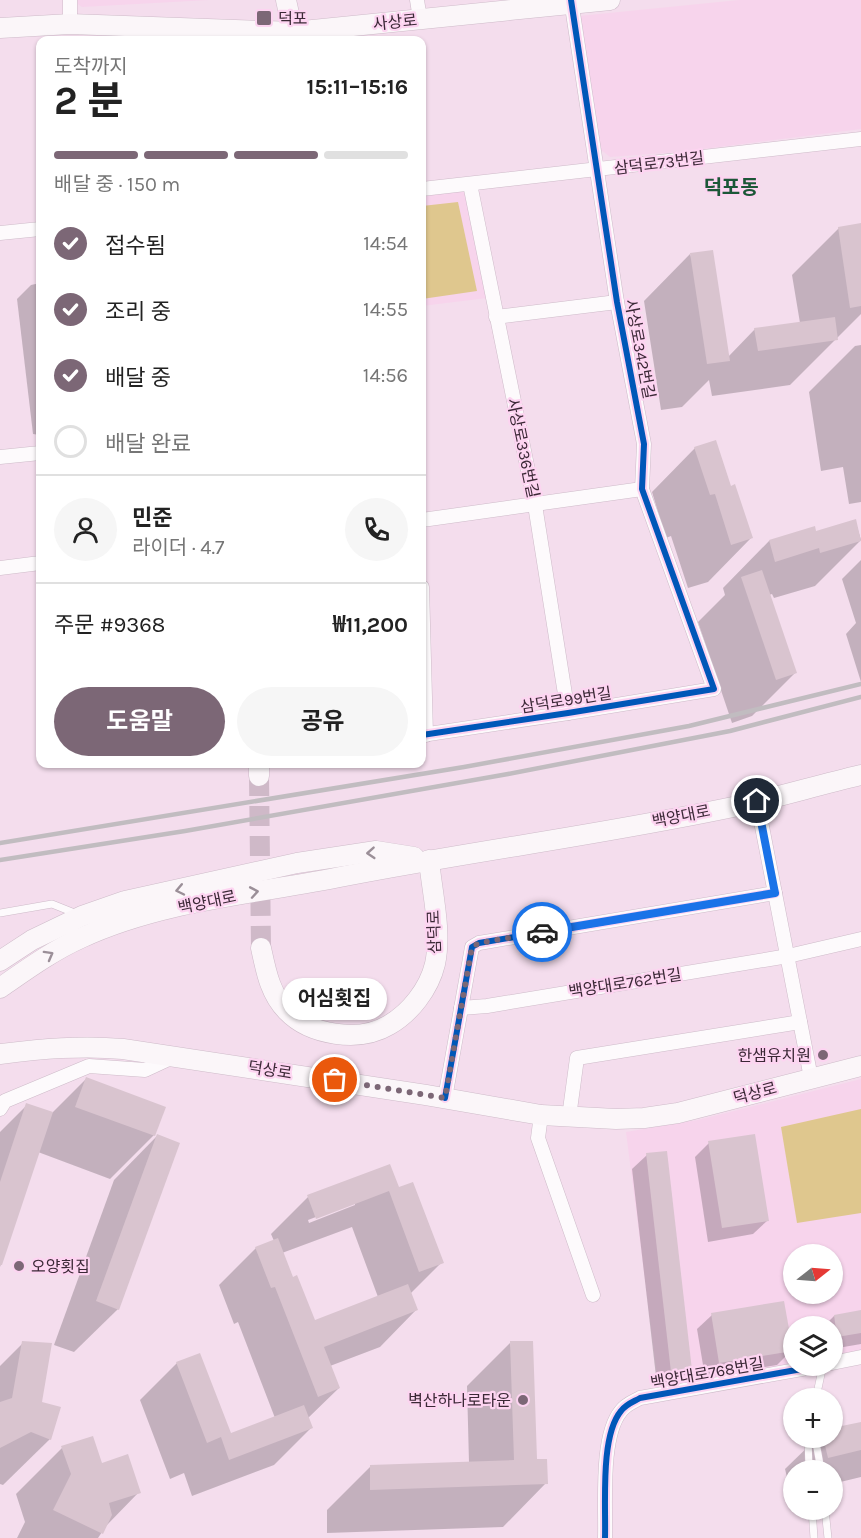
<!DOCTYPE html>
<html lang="ko">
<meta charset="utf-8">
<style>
body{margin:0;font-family:Karla,"Noto Sans KR",sans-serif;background:#f6f6f6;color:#222;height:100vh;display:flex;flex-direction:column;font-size:22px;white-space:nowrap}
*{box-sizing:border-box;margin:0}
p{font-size:20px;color:#767676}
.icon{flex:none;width:33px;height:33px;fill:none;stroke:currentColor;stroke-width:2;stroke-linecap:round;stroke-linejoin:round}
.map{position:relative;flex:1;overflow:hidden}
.panel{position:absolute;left:36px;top:36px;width:390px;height:732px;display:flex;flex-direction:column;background:#fff;border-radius:12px;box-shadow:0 2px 4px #0004}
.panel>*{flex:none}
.needle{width:39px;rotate:73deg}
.buttons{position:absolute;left:783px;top:1244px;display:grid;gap:12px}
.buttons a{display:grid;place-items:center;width:60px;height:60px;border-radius:50%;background:#fff;box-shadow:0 2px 4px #0004;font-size:30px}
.pin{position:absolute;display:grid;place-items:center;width:51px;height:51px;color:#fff;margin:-26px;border:3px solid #fff;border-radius:50%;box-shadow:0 2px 6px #0007}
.courier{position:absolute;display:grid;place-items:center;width:60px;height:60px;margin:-30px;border:4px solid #1a73e8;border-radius:50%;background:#fff;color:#222;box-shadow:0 2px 8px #0007}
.bubble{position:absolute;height:42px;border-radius:21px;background:#fff;box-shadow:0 2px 4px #0004;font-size:20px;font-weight:700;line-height:42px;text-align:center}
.head em{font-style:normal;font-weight:700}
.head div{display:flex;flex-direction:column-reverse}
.head{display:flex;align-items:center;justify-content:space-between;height:102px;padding:0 18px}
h1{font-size:39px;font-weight:700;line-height:45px}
.bar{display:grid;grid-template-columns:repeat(4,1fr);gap:9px 6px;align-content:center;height:72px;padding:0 18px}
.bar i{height:8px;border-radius:4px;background:#e0e0e0}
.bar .on{background:#7c6776}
.bar p{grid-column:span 4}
.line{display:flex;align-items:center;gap:15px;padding:0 18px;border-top:2px solid #e0e0e0}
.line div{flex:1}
.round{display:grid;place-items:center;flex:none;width:63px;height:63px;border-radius:32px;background:#f6f6f6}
ol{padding:0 18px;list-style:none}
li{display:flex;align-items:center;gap:18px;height:66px}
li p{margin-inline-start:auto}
li .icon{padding:6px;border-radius:50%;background:#7c6776;color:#fff;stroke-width:4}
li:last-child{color:#767676}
li i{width:33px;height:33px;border:3px solid #e0e0e0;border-radius:50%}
.action{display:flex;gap:12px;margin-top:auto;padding:12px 18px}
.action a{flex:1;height:69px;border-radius:36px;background:#7c6776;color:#fff;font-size:24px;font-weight:700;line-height:69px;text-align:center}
.action a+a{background:#f6f6f6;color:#222}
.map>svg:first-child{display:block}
.built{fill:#f7d4ec;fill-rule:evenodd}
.green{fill:#dfc78e}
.shadow{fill:#0003;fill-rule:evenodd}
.building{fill:#d9c4cf}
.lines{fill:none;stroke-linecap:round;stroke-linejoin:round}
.secondary-tunnel{stroke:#cfb9c8;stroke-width:20;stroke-dasharray:20 10;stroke-linecap:butt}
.lane-casing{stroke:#cebbc9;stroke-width:8}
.street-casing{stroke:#cebbc9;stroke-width:15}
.secondary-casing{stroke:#cebbc9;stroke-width:21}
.lane{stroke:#fdfafc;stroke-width:7}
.street{stroke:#fdfafc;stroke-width:14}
.secondary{stroke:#fbf6f9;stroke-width:20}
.rail{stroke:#c1bcc0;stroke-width:4.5}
.cycleway-casing{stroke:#fdd4f1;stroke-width:10}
.cycleway{stroke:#0057b8;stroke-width:6}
.oneway{stroke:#9b8f98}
.done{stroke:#7c6776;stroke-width:6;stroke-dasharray:0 10.8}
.route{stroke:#1a73e8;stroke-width:8}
.poi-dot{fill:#7c6776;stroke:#fdd4f1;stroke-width:2}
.labels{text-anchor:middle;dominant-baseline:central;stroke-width:4.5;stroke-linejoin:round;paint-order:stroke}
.poi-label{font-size:16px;fill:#3b2836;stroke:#fdd4f1;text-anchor:start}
.street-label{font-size:16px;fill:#3b2836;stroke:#fdd4f1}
.quarter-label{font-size:20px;font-weight:bold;fill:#1c5738;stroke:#fdd4f1}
</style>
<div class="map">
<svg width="861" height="1538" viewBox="0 0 861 1538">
<rect width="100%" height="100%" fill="#f4dded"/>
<!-- built -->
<g class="built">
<polygon points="78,0 209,0 82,7 78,4"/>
<polygon points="739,0 861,0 861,129 679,152 610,157 600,149 579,16"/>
<polygon points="465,191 487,298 422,306 422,196"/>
<path d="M861,1079V1350L833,1356L832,1326H794L793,1364L670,1389L657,1375L626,1132L698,1120ZM794,1254H832V1293H794Z"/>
</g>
<!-- green -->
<g class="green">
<polygon points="458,202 477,291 422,299 422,206"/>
<polygon points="861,1109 861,1213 797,1223 781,1127"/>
</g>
<!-- shadow -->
<g class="shadow">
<polygon points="839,228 861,238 861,314 790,385 712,396 709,380 682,407 661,410 644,301 690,254 728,357 755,329 800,323 792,275"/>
<polygon points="40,283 40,435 33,434 17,299 31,285"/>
<polygon points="861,345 861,502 849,504 843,467 821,471 809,392 855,346"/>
<polygon points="695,448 730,488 751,538 708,582 688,588 671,536 666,538 652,492"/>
<polygon points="855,520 861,540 815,586 774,598 772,594 769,595 795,673 752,716 732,723 698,622 725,595 723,588 769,541 814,528 815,533"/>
<polygon points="861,560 861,682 846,634 856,623 842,579"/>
<polygon points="86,1079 154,1135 110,1179 38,1152 0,1267 0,1132 27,1105 52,1113"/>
<polygon points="157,1136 118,1309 74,1352 54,1345 114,1180"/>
<polygon points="709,1143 768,1220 753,1234 708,1242 695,1157"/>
<polygon points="647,1155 691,1369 676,1383 657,1385 632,1169"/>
<path d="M398,1189L442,1262L410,1294L416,1310L380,1347L330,1366L339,1388L307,1419L311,1428L274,1465L192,1496L184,1473L170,1479L140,1400L177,1363L230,1435L275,1418L238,1322L234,1324L219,1285L256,1248L274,1241L271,1234L308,1197ZM355,1202V1205L309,1223L308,1220ZM352,1227L378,1297L314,1322L292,1279L282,1253Z"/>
<polygon points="861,1311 861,1344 832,1349 832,1326 824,1326 834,1316"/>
<polygon points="712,1315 791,1351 777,1365 705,1377 697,1329"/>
<polygon points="23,1343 50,1439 3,1485 0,1484 0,1366"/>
<polygon points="510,1343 536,1461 546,1483 503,1527 327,1533 327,1510 370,1467 469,1463 467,1386"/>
<polygon points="861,1423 861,1477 832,1484 832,1470 794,1470 794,1493 791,1494 785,1469 818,1437 832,1437"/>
<polygon points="62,1448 101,1465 139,1492 106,1526 98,1538 17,1538 25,1522 16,1494"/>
</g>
<!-- building -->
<g class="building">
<polygon points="861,223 861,306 850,308 838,227"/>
<polygon points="713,250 730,361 707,364 690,253"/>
<polygon points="835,317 838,340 758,351 754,328"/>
<polygon points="716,440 731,486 735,484 753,538 731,545 715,494 710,495 694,447"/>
<polygon points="856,519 861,541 820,553 819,548 775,562 769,540 815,526 816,531"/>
<polygon points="762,570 797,673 776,680 741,577"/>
<polygon points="86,1077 166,1107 155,1136 75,1107"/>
<polygon points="26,1103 53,1112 2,1265 0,1265 0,1182"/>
<polygon points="157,1134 180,1143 119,1310 96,1301"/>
<polygon points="755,1134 769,1221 722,1228 708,1141"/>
<polygon points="667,1151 692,1370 671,1372 646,1153"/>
<polygon points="390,1164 399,1187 413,1182 444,1263 419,1272 389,1191 316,1219 307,1195"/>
<polygon points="278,1238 293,1277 297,1275 315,1320 408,1284 418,1310 324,1347 340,1388 318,1397 275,1287 271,1288 255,1247"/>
<polygon points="784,1301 793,1351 719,1363 711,1313"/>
<polygon points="861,1310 861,1333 837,1337 834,1315"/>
<polygon points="22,1341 52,1343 42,1402 61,1407 51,1440 31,1432 0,1448 0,1402 12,1398"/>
<polygon points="510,1341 533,1341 537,1459 547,1459 548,1484 370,1490 370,1465 514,1460"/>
<polygon points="200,1353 231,1433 304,1405 313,1428 229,1460 221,1437 207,1443 176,1362"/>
<polygon points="861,1422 861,1450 828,1458 823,1437 832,1437 832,1428"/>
<polygon points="93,1436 102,1463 128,1454 141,1493 109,1503 112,1515 103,1534 53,1510 71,1474 61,1446"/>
</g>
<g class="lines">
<!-- secondary-tunnel -->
<polyline class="secondary-tunnel" points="259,776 261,948"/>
<!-- lane casing -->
<g class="lane-casing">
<g id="lane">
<polyline points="0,913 52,904 77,914"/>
<polyline points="816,1398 823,1365"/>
<polyline points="808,1437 809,1470"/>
<polyline points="815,1437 821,1470"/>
<polyline points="812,1509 814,1538"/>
<polyline points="825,1509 828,1538"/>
</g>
</g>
<!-- street casing -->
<g class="street-casing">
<g id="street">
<polyline points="417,0 420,19"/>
<polyline points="70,24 70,0"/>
<polyline points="470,184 535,505 568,713"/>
<polyline points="422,189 861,139"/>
<polyline points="0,233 40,229"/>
<polyline points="496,317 617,302"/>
<polyline points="0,457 40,453"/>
<polyline points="422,520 642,489"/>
<polyline points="0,568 40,563"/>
<polyline points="422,587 426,735"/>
<polyline points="422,735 568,713 714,689 642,489 644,444 617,302 571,0"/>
<polyline points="757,801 811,1078"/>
<polyline points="461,1008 487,1006 788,956 861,939"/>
<polyline points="445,1098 472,947 479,943 775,893"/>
<polyline points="0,1109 5,1101 89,1066 145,1070 173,1057"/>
<polyline points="541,1115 538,1138 593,1295"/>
<polyline points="569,1117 577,1058 800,1022"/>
<polyline points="832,1363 861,1357"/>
<path d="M605,1538C606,1505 600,1436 621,1411C626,1404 633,1402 640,1398L824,1365"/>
</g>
</g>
<!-- secondary casing -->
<g class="secondary-casing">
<g id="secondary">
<polyline points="286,0 293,32 293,40"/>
<polyline points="0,28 70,24 293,32 610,0"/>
<polyline points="259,776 259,764"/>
<path d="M261,948C266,971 270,994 287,1011C310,1035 359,1043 389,1025C410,1013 429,989 435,964C442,931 432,893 429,860"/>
<polyline points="0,961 32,940 82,916 125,901 297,863 376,851 414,857"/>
<path d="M0,988C26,970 52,951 81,938C163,900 257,894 345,876C479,850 614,833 747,804C785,795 823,784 861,775"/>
<path d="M0,1054C41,1049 81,1045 123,1049L426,1095L541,1115L616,1119L644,1118L678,1113L861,1066"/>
</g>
</g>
<!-- lane -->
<use href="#lane" class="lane"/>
<!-- street -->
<use href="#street" class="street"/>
<!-- secondary -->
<use href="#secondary" class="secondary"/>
<!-- rail -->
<g class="rail">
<polyline points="0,843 464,767 689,726 861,684"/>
<polyline points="0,860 185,831 508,774 730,731 861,697"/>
</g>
<!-- cycleway casing -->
<g class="cycleway-casing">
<g id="cycleway">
<polyline points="422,735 568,713 714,689 642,489 644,444 617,302 571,0"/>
<polyline points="445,1098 472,947 479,943 775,893"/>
<path d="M605,1538C606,1505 600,1436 621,1411C626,1404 633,1402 640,1398L824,1365"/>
</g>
</g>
<!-- cycleway -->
<use href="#cycleway" class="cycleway"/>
</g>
<!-- one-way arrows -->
<defs><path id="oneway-chevron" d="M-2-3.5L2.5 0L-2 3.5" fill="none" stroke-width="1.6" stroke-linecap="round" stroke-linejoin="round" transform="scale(1.5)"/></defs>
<g class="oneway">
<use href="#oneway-chevron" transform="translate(371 853) rotate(176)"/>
<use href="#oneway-chevron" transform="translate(180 890) rotate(168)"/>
<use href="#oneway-chevron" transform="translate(254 892) rotate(-10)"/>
<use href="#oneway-chevron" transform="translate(49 955) rotate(-29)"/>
</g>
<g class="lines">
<!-- done -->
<polyline class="done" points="335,1080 445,1098 472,947 479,943 542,932"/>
<!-- route -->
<polyline class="route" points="542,932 775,893 757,801"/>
</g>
<!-- markers -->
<g class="poi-dot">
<rect x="256" y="10" width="16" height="16" rx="3"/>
<circle cx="823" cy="1055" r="6"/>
<circle cx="19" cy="1266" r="6"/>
<circle cx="523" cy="1400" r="6"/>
</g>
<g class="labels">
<!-- poi labels -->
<g class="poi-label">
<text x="278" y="18">덕포</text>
<text x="811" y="1055" text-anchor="end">한샘유치원</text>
<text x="31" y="1266">오양횟집</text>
<text x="511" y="1400" text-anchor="end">벽산하나로타운</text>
</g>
<!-- street labels -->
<g class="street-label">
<text transform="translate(395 22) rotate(-6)">사상로</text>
<text transform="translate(659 163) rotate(-7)">삼덕로73번길</text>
<text transform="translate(640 349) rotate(79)">사상로342번길</text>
<text transform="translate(523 448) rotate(78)">사상로336번길</text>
<text transform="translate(566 700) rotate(-9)">삼덕로99번길</text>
<text transform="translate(681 816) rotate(-11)">백양대로</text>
<text transform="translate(207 902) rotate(-12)">백양대로</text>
<text transform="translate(434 932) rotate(-92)">삼덕로</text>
<text transform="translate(625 983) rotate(-9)">백양대로762번길</text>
<text transform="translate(270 1070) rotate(9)">덕상로</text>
<text transform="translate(755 1093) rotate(-15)">덕상로</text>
<text transform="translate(707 1373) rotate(-10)">백양대로768번길</text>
</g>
<!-- quarter labels -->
<g class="quarter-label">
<text x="731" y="187">덕포동</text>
</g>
</g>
</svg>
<div class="buttons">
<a><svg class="needle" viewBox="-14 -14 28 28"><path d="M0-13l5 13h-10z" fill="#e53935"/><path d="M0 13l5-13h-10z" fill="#767676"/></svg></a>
<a><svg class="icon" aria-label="layers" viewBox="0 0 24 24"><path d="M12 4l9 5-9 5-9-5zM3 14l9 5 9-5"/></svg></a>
<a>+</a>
<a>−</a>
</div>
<div class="pin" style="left:335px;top:1080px;background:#ea580c"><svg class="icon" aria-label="bag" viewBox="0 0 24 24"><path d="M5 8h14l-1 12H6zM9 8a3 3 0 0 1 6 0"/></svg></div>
<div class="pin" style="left:757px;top:801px;background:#1f2937"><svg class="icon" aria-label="home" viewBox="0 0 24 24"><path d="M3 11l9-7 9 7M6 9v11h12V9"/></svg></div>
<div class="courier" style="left:542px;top:932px"><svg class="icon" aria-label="car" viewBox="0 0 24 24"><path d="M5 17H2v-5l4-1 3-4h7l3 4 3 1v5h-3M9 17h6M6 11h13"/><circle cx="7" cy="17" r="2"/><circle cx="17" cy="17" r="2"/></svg></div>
<div class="bubble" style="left:282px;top:978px;width:105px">어심횟집</div>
<section class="panel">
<div class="head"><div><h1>2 분</h1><p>도착까지</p></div><em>15:11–15:16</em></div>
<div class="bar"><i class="on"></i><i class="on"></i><i class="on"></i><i></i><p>배달 중 · 150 m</p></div>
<ol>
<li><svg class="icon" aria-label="check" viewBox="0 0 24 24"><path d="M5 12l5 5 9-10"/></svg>접수됨<p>14:54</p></li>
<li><svg class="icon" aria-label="check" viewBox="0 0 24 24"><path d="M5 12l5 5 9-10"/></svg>조리 중<p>14:55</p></li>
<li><svg class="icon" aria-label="check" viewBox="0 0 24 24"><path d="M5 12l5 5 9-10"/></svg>배달 중<p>14:56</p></li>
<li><i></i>배달 완료</li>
</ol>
<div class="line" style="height:108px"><a class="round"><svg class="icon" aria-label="person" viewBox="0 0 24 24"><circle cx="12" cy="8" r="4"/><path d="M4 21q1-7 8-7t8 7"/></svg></a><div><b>민준</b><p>라이더 · 4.7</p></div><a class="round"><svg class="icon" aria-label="phone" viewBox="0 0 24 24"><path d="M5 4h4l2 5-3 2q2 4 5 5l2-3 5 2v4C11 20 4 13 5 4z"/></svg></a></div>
<div class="line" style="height:78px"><div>주문 #9368</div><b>₩11,200</b></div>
<div class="action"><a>도움말</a><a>공유</a></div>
</section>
</div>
